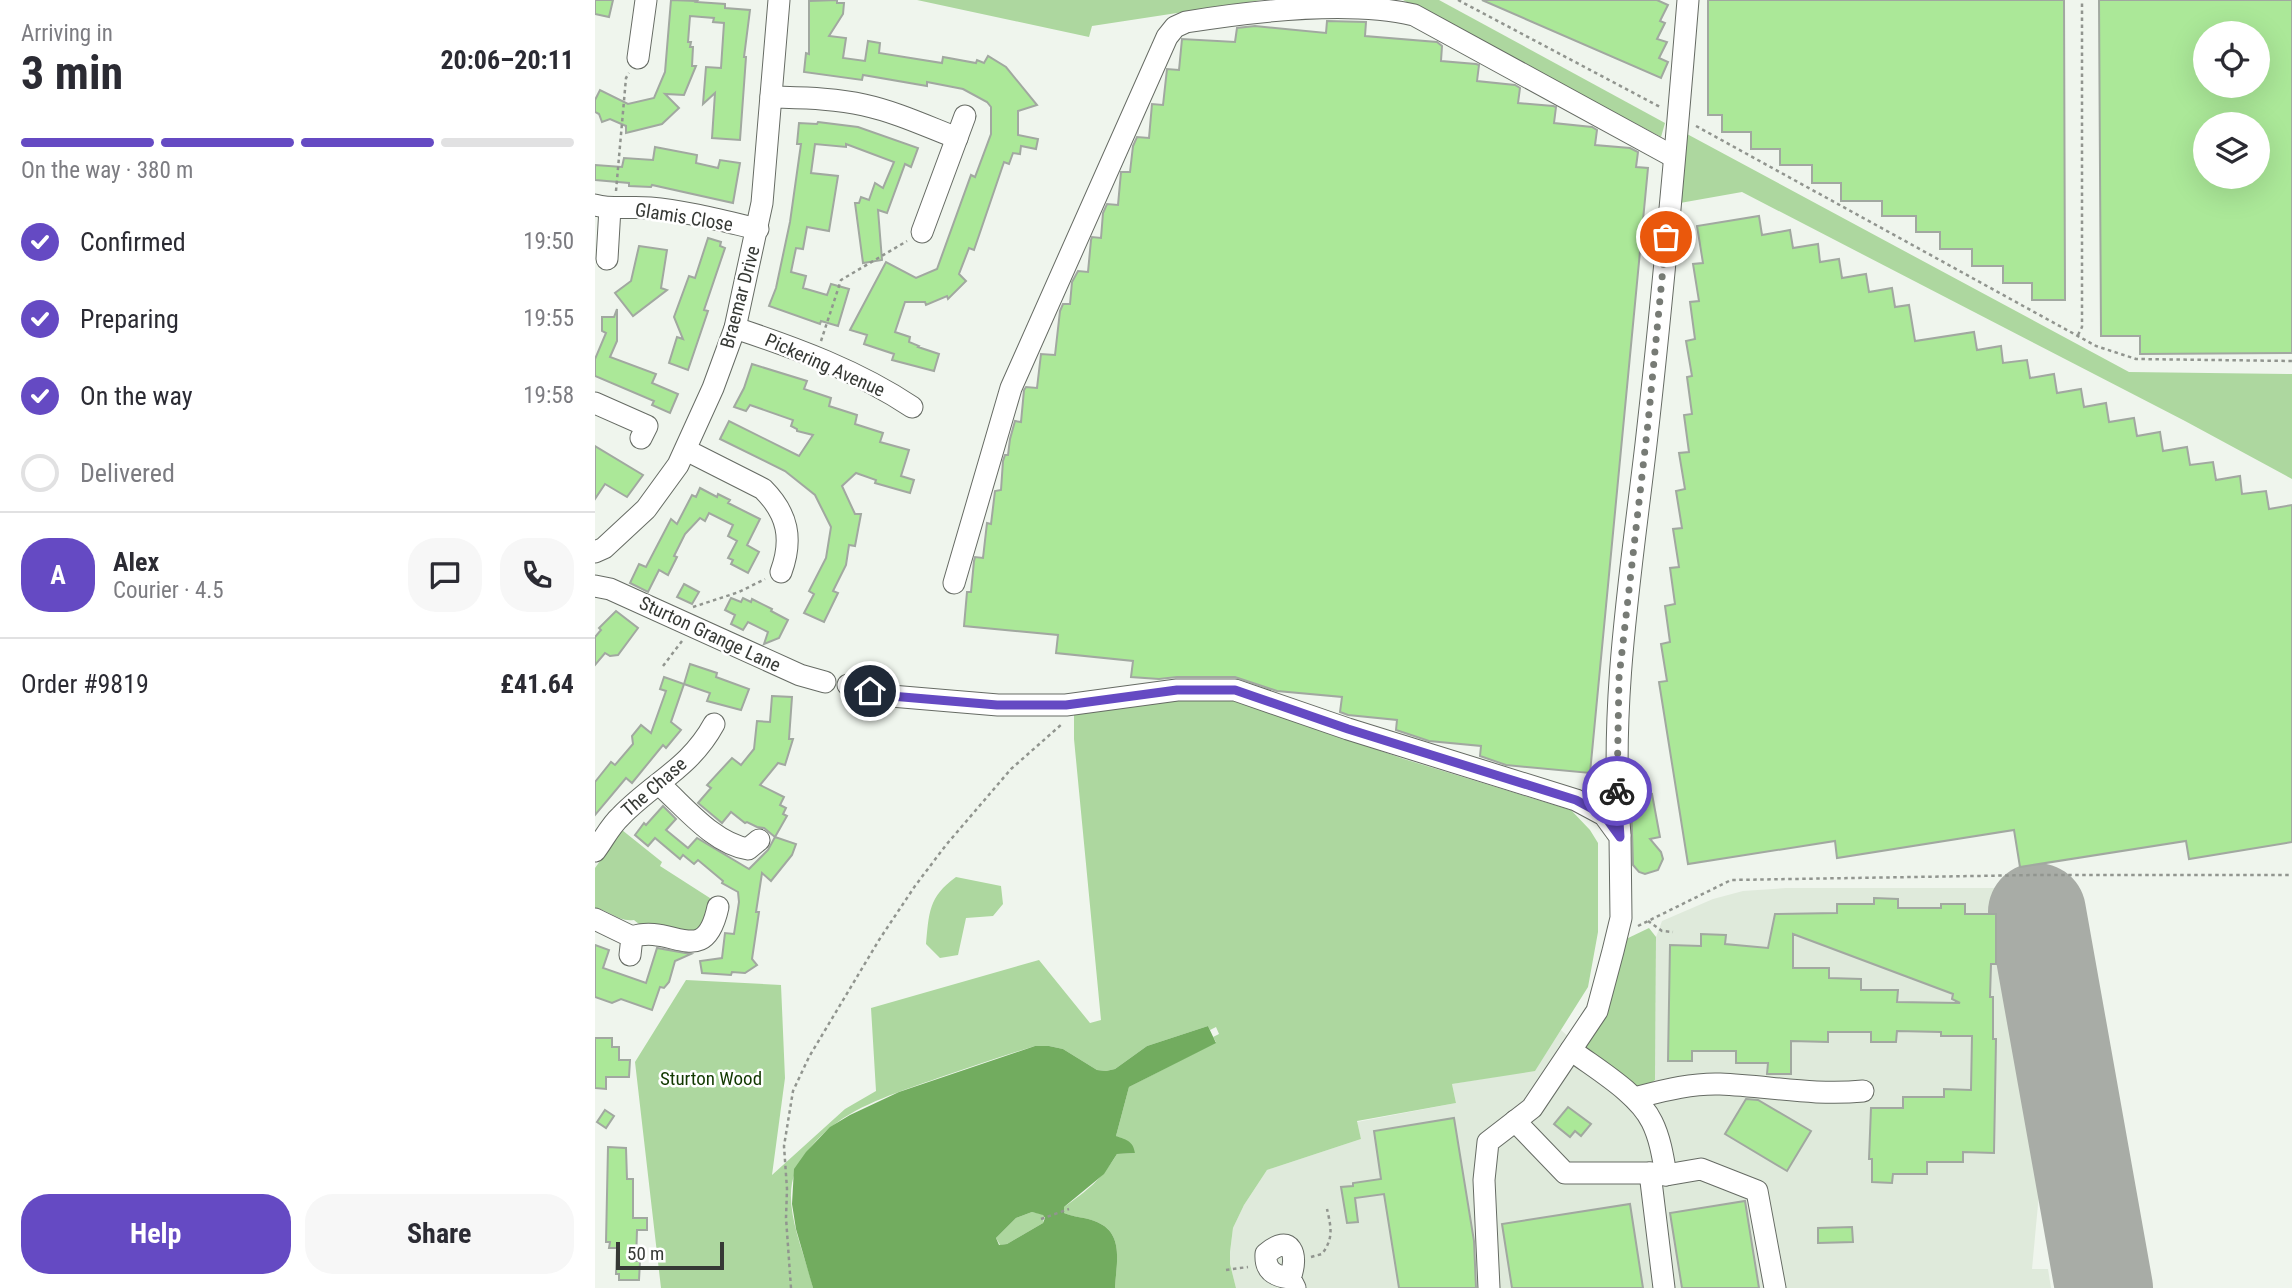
<!DOCTYPE html>
<meta charset="utf-8">
<style>
body{margin:0;font-family:"Roboto Condensed",sans-serif;background:#f7f7f7;color:#2b2b33;height:100vh;display:flex;flex-direction:column;font-size:26px;white-space:nowrap}
*{box-sizing:border-box;margin:0}
p{font-size:23px;color:#7c7c81}
.icon{flex:none;width:38px;height:38px;fill:none;stroke:currentColor;stroke-width:2;stroke-linecap:round;stroke-linejoin:round}
.map{position:relative;flex:1;overflow:hidden}
.panel{display:flex;flex-direction:column;background:#fff;width:595px}
.panel>*{flex:none}
.buttons{position:absolute;left:1598px;top:21px;display:grid;gap:14px}
.buttons a{display:grid;place-items:center;width:77px;height:77px;border-radius:50%;background:#fff;box-shadow:0 7px 28px #0002;font-size:35px}
.scale{position:absolute;left:21px;bottom:18px;width:108px;box-sizing:border-box;padding-left:7px;border:4px solid #363935;border-top:0;font-size:19px;line-height:24px;white-space:nowrap;color:#363935;-webkit-text-stroke:5px #fff;paint-order:stroke}
.pin{position:absolute;display:grid;place-items:center;width:60px;height:60px;color:#fff;margin:-30px;border:4px solid #fff;border-radius:50%;box-shadow:0 2px 7px #0007}
.courier{position:absolute;display:grid;place-items:center;width:70px;height:70px;margin:-35px;border:5px solid #654ac3;border-radius:50%;background:#fff;color:#222;box-shadow:0 2px 9px #0007}
.head em{font-style:normal;font-weight:700}
.head div{display:flex;flex-direction:column-reverse}
.head{display:flex;align-items:center;justify-content:space-between;height:119px;padding:0 21px}
h1{font-size:46px;font-weight:700;line-height:52px}
.bar{display:grid;grid-template-columns:repeat(4,1fr);gap:10px 7px;align-content:center;height:84px;padding:0 21px}
.bar i{height:9px;border-radius:5px;background:#e1e1e2}
.bar .active{background:#654ac3}
.bar p{grid-column:span 4}
.line{display:flex;align-items:center;gap:18px;padding:0 21px;border-top:2px solid #e1e1e2}
.line div{flex:1}
.round{display:grid;place-items:center;flex:none;width:74px;height:74px;border-radius:28px;background:#f7f7f7}
ol{padding:0 21px;list-style:none}
li{display:flex;align-items:center;gap:21px;height:77px}
li p{margin-inline-start:auto}
li .icon{padding:7px;border-radius:50%;background:#654ac3;color:#fff;stroke-width:4}
li:last-child{color:#7c7c81}
li i{width:38px;height:38px;border:4px solid #e1e1e2;border-radius:50%}
.cta{display:flex;gap:14px;margin-top:auto;padding:14px 21px}
.cta a{flex:1;height:80px;border-radius:28px;background:#654ac3;color:#fff;font-size:28px;font-weight:700;line-height:80px;text-align:center}
.cta a+a{background:#f7f7f7;color:#2b2b33}
main{display:flex;flex:1;min-height:0}
.map>svg:first-child{display:block}
.built{fill:#dfeadb}
.green{fill:#add79f}
.water{fill:#72ac5f;fill-rule:evenodd}
.lines{fill:none;stroke-linecap:round;stroke-linejoin:round}
.runway{stroke:#a8aca6;stroke-width:98}
.building{fill:#abe898;stroke:#a1a8a0;stroke-width:2;fill-rule:evenodd}
.minor-casing{stroke:#666b64;stroke-width:23}
.path{stroke:#91958f;stroke-width:2.5;stroke-dasharray:3.5 3.5;stroke-linecap:butt}
.minor{stroke:#fff;stroke-width:21}
.done{stroke:#777b75;stroke-width:7;stroke-dasharray:0 12.6}
.route{stroke:#654ac3;stroke-width:9}
.labels{text-anchor:middle;dominant-baseline:central;stroke-width:5;stroke-linejoin:round;paint-order:stroke}
.street-label{font-size:19px;fill:#363935;stroke:#fff}
.park-label{font-size:19px;fill:#123901;stroke:#fff}
</style>
<main>
<section class="panel">
<div class="head"><div><h1>3 min</h1><p>Arriving in</p></div><em>20:06–20:11</em></div>
<div class="bar"><i class="active"></i><i class="active"></i><i class="active"></i><i></i><p>On the way · 380 m</p></div>
<ol>
<li><svg class="icon" aria-label="check" viewBox="0 0 24 24"><path d="M5 12l5 5 9-10"/></svg>Confirmed<p>19:50</p></li>
<li><svg class="icon" aria-label="check" viewBox="0 0 24 24"><path d="M5 12l5 5 9-10"/></svg>Preparing<p>19:55</p></li>
<li><svg class="icon" aria-label="check" viewBox="0 0 24 24"><path d="M5 12l5 5 9-10"/></svg>On the way<p>19:58</p></li>
<li><i></i>Delivered</li>
</ol>
<div class="line" style="height:126px"><b class="round" style="background:#654ac3;color:#fff">A</b><div><b>Alex</b><p>Courier · 4.5</p></div><a class="round"><svg class="icon" aria-label="chat" viewBox="0 0 24 24"><path d="M4 5h16v11H9l-5 4z"/></svg></a><a class="round"><svg class="icon" aria-label="phone" viewBox="0 0 24 24"><path d="M5 4h4l2 5-3 2q2 4 5 5l2-3 5 2v4C11 20 4 13 5 4z"/></svg></a></div>
<div class="line" style="height:91px"><div>Order #9819</div><b>£41.64</b></div>
<div class="cta"><a>Help</a><a>Share</a></div>
</section>
<div class="map">
<svg width="1697" height="1288" viewBox="0 0 1697 1288">
<rect width="100%" height="100%" fill="#eff5ed"/>
<!-- built -->
<polygon class="built" points="1191,888 1409,888 1446,1172 1437,1269 1453,1269 1456,1288 641,1288 635,1264 635,1252 638,1228 649,1205 672,1170 766,1139 762,1122 861,1103 857,1084 940,1070 966,1030 1032,1090 1049,1089 1060,1080 1061,937 1067,921 1118,899 1148,891"/>
<!-- green -->
<g class="green">
<polygon points="322,0 667,0 497,26 494,37"/>
<polygon points="808,0 844,0 1070,123 1066,137"/>
<polygon points="1092,134 1534,372 1697,374 1697,479 1590,421 1147,192 1085,203"/>
<path d="M640,700L809,759L976,810L995,830L1003,843V932L993,987L940,1071L857,1084L861,1103L762,1121L766,1139L672,1170L649,1205L638,1228L635,1252V1264L641,1288H520C521,1264 530,1234 502,1222C492,1217 479,1218 469,1213V1207C493,1190 506,1180 522,1154L540,1153L521,1136L534,1087L621,1042L618,1037L624,1034L621,1027L615,1030L613,1026L552,1046L520,1069L511,1071L502,1070L468,1049L454,1046H440C407,1056 375,1067 343,1078C307,1091 266,1103 236,1127C219,1141 202,1161 197,1183C191,1215 211,1257 218,1288H66L40,1062L91,980L186,985L190,1078L177,1175L250,1109L281,1091L276,1008L444,960L495,1023L506,1020L479,739V714L567,701Z"/>
<path d="M27,830L67,862L65,866L118,900L105,934C88,932 50,932 39,920C22,922 15,910 0,908V868Z"/>
<path d="M361,877L406,886L408,904L398,916L371,918L363,955L345,958L331,944C334,914 333,897 361,877Z"/>
<polygon points="1054,928 1061,937 1060,1080 1049,1089 1033,1090 985,1047 1029,940"/>
<polygon points="437,1212 447,1214 449,1216 448,1223 412,1244 405,1245 401,1238 421,1218"/>
</g>
<!-- water -->
<path class="water" d="M613,1026L621,1043L534,1087L521,1136C532,1140 538,1141 540,1153L522,1154L509,1174L469,1207V1213C480,1218 492,1217 502,1222C530,1234 521,1264 520,1288H218L201,1229L197,1204L199,1169L211,1152L235,1127L255,1115L304,1092L440,1046H454L468,1049L502,1070L511,1071L520,1069L552,1046ZM437,1212L448,1215L450,1218L448,1223L412,1244L404,1245L401,1238L421,1218Z"/>
<g class="lines">
<!-- runway -->
<polyline class="runway" points="1442,912 1509,1288"/>
</g>
<!-- building -->
<g class="building">
<polygon points="0,0 18,0 14,17 0,14"/>
<polygon points="76,0 102,1 101,2 130,4 130,8 155,10 149,57 151,57 145,140 117,138 120,93 108,104 111,67 126,68 129,23 118,22 119,18 95,16 93,42 96,42 95,47 98,47 97,66 101,66 89,95 70,94 84,108 67,124 31,133 31,126 15,119 7,122 4,114 0,112 0,100 5,90 33,104 59,98 70,72"/>
<polygon points="242,0 242,3 249,3 248,14 234,36 251,38 248,58 270,61 273,41 285,43 284,53 347,63 348,57 381,63 382,60 389,63 393,56 411,67 442,105 423,111 423,135 443,139 441,149 426,146 425,154 418,153 414,164 409,162 379,250 374,248 364,274 371,281 353,299 352,296 331,305 330,302 310,302 300,332 315,337 314,342 324,346 323,347 344,354 339,371 297,360 299,354 269,344 272,335 255,330 291,262 321,278 342,269 376,175 380,177 396,134 396,107 392,102 368,89 332,82 332,86 268,75 267,80 209,72 211,53 214,54 214,1"/>
<polygon points="887,0 1062,0 1073,5 1065,21 1070,23 1062,39 1072,42 1064,58 1073,62 1066,78"/>
<polygon points="1113,0 1469,0 1470,300 1437,300 1437,283 1408,283 1408,266 1377,266 1377,249 1345,249 1345,232 1321,232 1321,216 1287,216 1287,201 1246,201 1246,183 1217,183 1217,165 1185,165 1185,149 1156,149 1156,132 1127,132 1127,115 1113,115"/>
<path d="M1504,0H1697V353L1545,354V336H1506ZM1610,33H1662V86H1610ZM1610,124H1662V177H1610Z"/>
<polygon points="732,21 771,22 770,36 842,42 847,46 846,61 881,64 884,65 882,81 920,85 925,88 923,103 958,106 961,107 959,123 997,127 1002,130 1000,145 1035,148 1043,152 1041,167 1053,168 995,773 911,765 885,756 886,746 834,741 801,730 802,720 753,715 745,712 747,697 682,691 640,677 582,677 564,679 536,677 538,661 461,653 463,635 369,626 372,592 376,592 379,561 380,557 388,558 392,523 396,524 400,491 406,490 408,461 410,455 413,455 415,439 420,421 426,422 429,390 431,387 442,388 446,354 460,355 465,311 468,304 475,304 477,282 483,271 493,272 496,240 497,237 506,238 508,213 512,204 523,205 526,172 535,172 538,146 542,137 554,138 557,104 568,105 572,69 584,70 587,39 640,42 642,28 660,26 731,33"/>
<polygon points="223,122 263,127 323,148 316,167 310,164 292,213 283,210 287,260 268,263 260,203 264,203 266,197 274,200 280,183 288,188 299,162 251,144 251,147 220,144 216,173 243,176 234,231 212,227 208,249 201,248 196,272 211,276 208,288 232,295 236,284 254,289 243,326 226,321 225,324 174,306 181,288 195,222 206,144 202,144 204,123 222,124"/>
<polygon points="60,147 102,155 101,163 123,168 125,160 145,163 138,203 57,185 56,187 34,186 34,183 0,180 0,165 27,167 29,158 58,160"/>
<polygon points="1164,216 1167,235 1195,230 1198,248 1223,244 1225,262 1244,259 1247,278 1271,274 1274,292 1297,288 1300,307 1314,305 1320,341 1379,332 1382,350 1406,346 1408,363 1432,360 1435,378 1459,374 1462,393 1486,389 1489,407 1511,403 1514,422 1539,418 1542,436 1565,432 1568,451 1592,447 1595,465 1618,462 1621,480 1645,476 1647,494 1671,491 1674,509 1697,505 1697,842 1594,859 1591,841 1425,867 1419,830 1242,858 1240,841 1093,864 1064,682 1072,681 1066,644 1075,642 1070,606 1080,604 1075,568 1084,567 1078,529 1087,528 1081,491 1090,489 1084,453 1094,452 1089,415 1097,414 1092,377 1097,376 1091,341 1100,339 1095,302 1104,301 1098,264 1108,263 1102,226"/>
<polygon points="113,238 126,242 125,246 130,248 109,310 113,311 93,370 74,363 82,337 88,339 79,317 94,276 100,278"/>
<polygon points="44,246 72,250 66,288 72,290 38,316 20,293 36,281"/>
<polygon points="22,309 22,341 15,357 61,374 57,383 83,394 75,413 57,405 59,401 0,376 0,359 11,333 7,331 7,317 19,317"/>
<polygon points="157,364 212,381 209,389 236,398 234,406 262,415 260,424 288,433 285,442 314,450 306,476 319,480 315,493 280,483 281,480 261,473 247,486 260,514 266,514 260,546 254,545 251,565 238,591 243,593 229,622 209,613 219,594 214,591 231,558 236,527 220,495 190,471 125,439 134,421 204,456 218,435 202,431 202,429 196,426 198,420 155,405 151,411 139,407 149,388"/>
<polygon points="0,446 48,475 32,497 10,484 0,499"/>
<polygon points="105,488 122,497 123,494 135,500 133,503 165,519 152,545 164,552 153,573 136,564 138,560 133,558 142,541 133,536 138,525 114,513 110,521 105,518 90,534 79,556 82,557 73,575 64,570 53,592 35,583 44,564 51,567 76,519 82,524 97,495 101,497"/>
<polygon points="89,584 104,592 97,604 82,597"/>
<polygon points="136,598 146,602 148,598 156,602 157,599 177,609 176,611 193,620 184,638 169,644 173,632 153,622 148,630 136,624 140,615 130,610"/>
<polygon points="21,611 43,628 23,655 15,656 10,653 0,665 0,637 6,630 4,628"/>
<polygon points="95,664 122,673 121,677 154,689 146,710 112,701 115,693 89,684"/>
<polygon points="69,677 89,684 76,722 86,730 71,748 68,745 37,783 31,778 0,815 0,782 16,762 20,765 38,744 37,736 46,725 56,733 71,691 65,689"/>
<polygon points="177,696 197,697 194,739 198,739 190,765 183,763 165,785 189,797 185,805 191,808 188,814 192,816 180,837 169,828 162,827 152,822 150,823 136,812 127,823 103,803 116,788 112,785 137,758 146,765 159,749 162,721 175,722"/>
<polygon points="1057,794 1065,837 1055,839 1066,852 1068,859 1063,870 1050,874 1044,872 1038,865 1036,797"/>
<polygon points="68,806 81,819 71,830 93,848 102,838 154,869 173,850 180,837 201,844 197,855 176,881 167,873 161,912 164,912 157,959 162,965 150,973 137,972 136,975 107,973 105,961 127,958 130,933 139,934 144,902 143,892 127,883 128,881 103,860 99,864 88,855 85,859 60,838 53,846 40,835 49,823 51,825"/>
<path d="M1279,898L1303,899V908H1346V904H1370V914H1401V964H1396L1395,997H1398V1039H1401L1399,1153L1368,1152V1162H1332V1174H1298L1297,1183L1277,1182V1159H1274L1276,1108H1308V1097H1349V1089L1376,1090L1377,1036H1346V1032L1302,1031L1301,1042H1276V1032H1233V1042L1196,1041V1074H1172L1173,1063H1141V1051H1097V1061H1073L1075,945L1106,946V934L1131,935L1130,944L1173,948L1180,914L1242,913V904H1279ZM1198,934L1358,994L1357,999L1365,1003L1302,1002L1303,990H1266V979L1234,978V968H1198Z"/>
<polygon points="0,945 14,950 8,968 51,983 62,948 96,954 80,961 74,982 69,988 65,987 57,1010 26,999 17,1003 0,997"/>
<polygon points="0,1038 17,1038 17,1047 24,1047 24,1060 35,1060 34,1077 11,1077 11,1089 0,1088"/>
<polygon points="1151,1099 1163,1100 1216,1131 1192,1171 1130,1134"/>
<polygon points="973,1107 996,1124 986,1136 980,1131 975,1137 959,1124"/>
<polygon points="10,1110 19,1116 11,1128 2,1122"/>
<polygon points="859,1118 879,1241 881,1288 804,1288 789,1194 760,1198 763,1222 752,1223 746,1187 758,1186 758,1183 786,1179 779,1131"/>
<polygon points="13,1147 31,1148 32,1179 38,1179 38,1218 52,1218 52,1230 42,1230 41,1261 45,1261 44,1280 24,1280 24,1274 21,1274 22,1248 14,1248 15,1242 11,1242"/>
<polygon points="1150,1201 1164,1288 1087,1288 1075,1213"/>
<polygon points="1035,1204 1048,1288 917,1288 907,1224"/>
<polygon points="1257,1227 1258,1242 1223,1243 1223,1228"/>
</g>
<g class="lines">
<!-- minor casing -->
<g class="minor-casing">
<g id="minor">
<polyline points="43,58 51,0"/>
<path d="M176,97C207,98 239,98 269,105C301,112 331,126 362,138"/>
<path d="M0,205C18,210 36,206 55,208C91,211 128,221 163,229"/>
<polyline points="327,232 370,116"/>
<polyline points="12,259 15,208"/>
<path d="M140,328C201,348 263,371 317,407"/>
<polyline points="0,403 52,426 46,438"/>
<path d="M91,450L168,489C193,514 198,539 186,572"/>
<polyline points="0,552 9,548 51,509 83,465 118,388 140,328 167,203 184,0"/>
<path d="M359,583L416,388L572,37L580,27L591,22C659,11 755,0 819,15L1079,157"/>
<polyline points="0,586 15,589 205,675 230,682"/>
<polyline points="253,685 296,696 403,705 471,705 582,690 640,690 753,729 981,800 1009,815 1025,837 1026,918 1018,951 1002,1011 937,1108 893,1142 889,1180 894,1288"/>
<path d="M65,785C90,807 118,843 153,849L164,840"/>
<path d="M1025,835C1014,705 1036,573 1051,444C1068,296 1081,148 1093,0"/>
<path d="M0,851C9,839 15,826 26,816C59,782 95,768 119,724"/>
<polyline points="0,919 37,937 35,955"/>
<path d="M37,937C77,923 109,971 123,907"/>
<path d="M976,1050C1001,1069 1043,1093 1057,1122C1065,1138 1068,1157 1071,1175"/>
<path d="M1039,1098C1067,1091 1096,1083 1125,1084C1174,1086 1219,1096 1268,1091"/>
<polyline points="920,1121 970,1173 1055,1173 1071,1175 1106,1169 1162,1191 1180,1288"/>
<polyline points="1055,1173 1069,1288"/>
<path d="M695,1278C679,1276 670,1271 671,1254C696,1232 704,1255 695,1278L700,1288"/>
</g>
</g>
<!-- path -->
<g class="path">
<polyline points="863,0 1067,108"/>
<polyline points="1101,126 1501,346 1541,359 1697,361"/>
<polyline points="21,191 31,78 34,73"/>
<polyline points="1483,335 1487,327 1487,0"/>
<polyline points="226,341 246,280 312,241"/>
<polyline points="98,607 144,592 170,579"/>
<polyline points="68,666 87,641"/>
<polyline points="1053,921 1067,931 1078,932"/>
<polyline points="1043,926 1136,880 1440,875 1697,875"/>
<polyline points="446,1219 474,1209"/>
<path d="M716,1257L727,1254C739,1238 736,1227 732,1209"/>
<polyline points="631,1270 653,1267"/>
<polyline points="196,1288 191,1218 192,1189 189,1146 198,1091 214,1057 284,940 320,886 351,845 416,769 467,724"/>
</g>
<!-- minor -->
<use href="#minor" class="minor"/>
</g>
<g class="lines">
<!-- done -->
<polyline class="done" points="1022,791 1024,678 1053,423 1071,237"/>
<!-- route -->
<polyline class="route" points="275,691 296,696 402,705 471,705 582,690 640,690 753,729 981,800 1009,815 1025,837 1022,791"/>
</g>
<g class="labels">
<!-- street labels -->
<g class="street-label">
<text transform="translate(89 217) rotate(9)">Glamis Close</text>
<text transform="translate(145 297) rotate(-75)">Braemar Drive</text>
<text transform="translate(230 365) rotate(24)">Pickering Avenue</text>
<text transform="translate(115 634) rotate(25)">Sturton Grange Lane</text>
<text transform="translate(59 787) rotate(-41)">The Chase</text>
</g>
<!-- park labels -->
<g class="park-label">
<text x="116" y="1078">Sturton Wood</text>
</g>
</g>
</svg>
<div class="buttons">
<a><svg class="icon" aria-label="locate" viewBox="0 0 24 24"><circle cx="12" cy="12" r="6"/><path d="M12 2v4M12 18v4M2 12h4M18 12h4"/></svg></a>
<a><svg class="icon" aria-label="layers" viewBox="0 0 24 24"><path d="M12 4l9 5-9 5-9-5zM3 14l9 5 9-5"/></svg></a>
</div>
<div class="scale">50 m</div>
<div class="pin" style="left:1071px;top:237px;background:#ea580c"><svg class="icon" aria-label="bag" viewBox="0 0 24 24"><path d="M5 8h14l-1 12H6zM9 8a3 3 0 0 1 6 0"/></svg></div>
<div class="pin" style="left:275px;top:691px;background:#1f2937"><svg class="icon" aria-label="home" viewBox="0 0 24 24"><path d="M3 11l9-7 9 7M6 9v11h12V9"/></svg></div>
<div class="courier" style="left:1022px;top:791px"><svg class="icon" aria-label="bike" viewBox="0 0 24 24"><circle cx="6" cy="16" r="4"/><circle cx="18" cy="16" r="4"/><path d="M6 16l4-8h5l3 8M10 8l3 8H6M13 5h3"/></svg></div>
</div>
</main>
